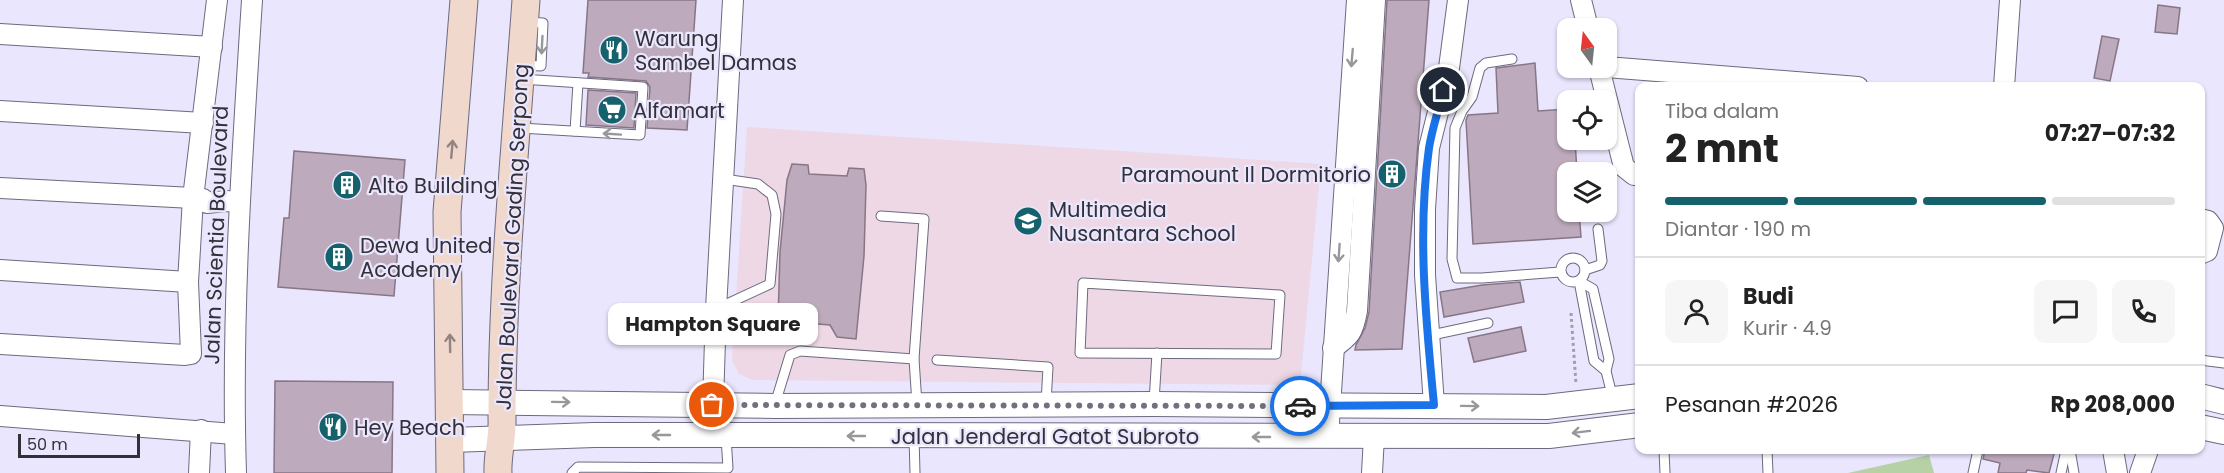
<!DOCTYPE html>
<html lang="id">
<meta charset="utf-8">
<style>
body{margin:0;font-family:Poppins,sans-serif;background:#f6f6f6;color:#222;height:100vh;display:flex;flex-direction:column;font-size:22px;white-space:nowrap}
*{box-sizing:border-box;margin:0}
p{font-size:20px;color:#767676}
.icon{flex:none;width:33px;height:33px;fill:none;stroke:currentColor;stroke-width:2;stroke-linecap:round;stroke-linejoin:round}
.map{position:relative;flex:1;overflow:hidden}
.sheet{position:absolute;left:1635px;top:82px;width:570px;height:372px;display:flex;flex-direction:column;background:#fff;border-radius:12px;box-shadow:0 2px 4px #0004}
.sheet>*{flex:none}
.needle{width:39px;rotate:345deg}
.controls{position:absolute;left:1557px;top:18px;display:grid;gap:12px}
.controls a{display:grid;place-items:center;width:60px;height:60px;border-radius:12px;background:#fff;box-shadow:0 2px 4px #0004;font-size:30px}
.scale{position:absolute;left:18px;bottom:15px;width:122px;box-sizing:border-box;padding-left:6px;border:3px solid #323039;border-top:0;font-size:16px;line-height:21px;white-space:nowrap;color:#323039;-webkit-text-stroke:4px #e9e6fd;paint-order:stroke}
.pin{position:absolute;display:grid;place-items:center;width:51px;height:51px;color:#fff;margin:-26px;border:3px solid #fff;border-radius:50%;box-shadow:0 2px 6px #0007}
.courier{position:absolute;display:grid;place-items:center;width:60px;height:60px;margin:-30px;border:4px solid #1a73e8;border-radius:50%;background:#fff;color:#222;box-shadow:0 2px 8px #0007}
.bubble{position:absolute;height:42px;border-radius:12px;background:#fff;box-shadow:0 2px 4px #0004;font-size:20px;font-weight:700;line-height:42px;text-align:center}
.headline em{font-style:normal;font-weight:700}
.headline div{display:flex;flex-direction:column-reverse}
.headline{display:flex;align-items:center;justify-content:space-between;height:102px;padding:0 30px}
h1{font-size:39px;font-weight:700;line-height:45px}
.bar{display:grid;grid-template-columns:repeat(4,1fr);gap:9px 6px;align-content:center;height:72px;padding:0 30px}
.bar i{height:8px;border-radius:4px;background:#e0e0e0}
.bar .active{background:#15626c}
.bar p{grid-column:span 4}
.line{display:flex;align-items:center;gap:15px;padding:0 30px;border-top:2px solid #e0e0e0}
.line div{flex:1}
.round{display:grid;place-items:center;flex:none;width:63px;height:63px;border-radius:12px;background:#f6f6f6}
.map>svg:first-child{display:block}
.education{fill:#eed8e5}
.green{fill:#b6d1a5}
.building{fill:#bdaabc;stroke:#877686;stroke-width:1.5}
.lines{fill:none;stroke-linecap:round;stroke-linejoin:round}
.service-casing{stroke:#6d6a7e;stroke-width:11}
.minor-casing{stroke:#6d6a7e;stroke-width:22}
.tertiary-casing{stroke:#6d6a7e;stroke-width:26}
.secondary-casing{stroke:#6d6a7e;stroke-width:29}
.path{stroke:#a19eb0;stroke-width:3;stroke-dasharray:3 3;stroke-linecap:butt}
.service{stroke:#fff;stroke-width:9}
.minor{stroke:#fff;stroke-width:20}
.tertiary{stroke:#fff;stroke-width:24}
.secondary{stroke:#f0d8cc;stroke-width:27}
.oneway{stroke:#98989c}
.oneway2{stroke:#918482}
.done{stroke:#72707e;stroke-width:6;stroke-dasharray:0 10.8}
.route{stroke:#1a73e8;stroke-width:8}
.labels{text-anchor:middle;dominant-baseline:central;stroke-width:4.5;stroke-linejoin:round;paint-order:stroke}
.poi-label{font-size:21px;fill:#323039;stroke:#e9e6fd;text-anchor:start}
.street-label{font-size:21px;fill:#323039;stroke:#e9e6fd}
</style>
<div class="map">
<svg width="2224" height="473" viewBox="0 0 2224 473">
<rect width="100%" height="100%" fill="#e9e6fd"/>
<!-- education -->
<polygon class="education" points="747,127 1321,164 1300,385 753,380 739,374 732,360"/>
<!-- green -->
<polygon class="green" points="1929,455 1934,473 1848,473"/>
<!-- building -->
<g class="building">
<polygon points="588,0 696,0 687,130 647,128 650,87 646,81 588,77 589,73 583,73"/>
<polygon points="1387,0 1429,0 1402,349 1355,350 1356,345 1365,328 1369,312"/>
<polygon points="2158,5 2180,8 2177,34 2155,32"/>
<polygon points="2102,36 2119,39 2110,81 2094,78"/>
<polygon points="1535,63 1538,111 1568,109 1568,140 1575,140 1577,172 1568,172 1568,212 1579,212 1581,237 1473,244 1466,120 1468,115 1498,113 1496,68"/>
<polygon points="588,90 636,93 634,128 586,125"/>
<polygon points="294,151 405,160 394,296 278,287 284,218 289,218"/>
<polygon points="792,164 808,165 809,174 847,176 849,168 864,169 866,185 864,256 856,339 837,337 830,325 806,323 796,335 779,332 778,321 780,252 787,180"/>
<polygon points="1520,282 1524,302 1444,317 1440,292 1482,285"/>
<polygon points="1521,327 1526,351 1474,362 1468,338"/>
<polygon points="275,381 393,382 392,473 274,473"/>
<polygon points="1985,450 2055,450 2049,473 2027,470 2026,473 1998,473 2000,463 1983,459"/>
</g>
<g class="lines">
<!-- service casing -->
<g class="service-casing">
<g id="service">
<polyline points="1512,59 1486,63 1480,68 1472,97 1462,111 1455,128 1452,259 1457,278 1482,278 1560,272"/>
<polyline points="524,65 541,66 543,23 527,22"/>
<polyline points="520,128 640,135 643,87 521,79"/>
<polyline points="575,131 578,83"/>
<polyline points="881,216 924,219 914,359 917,404"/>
<circle cx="1573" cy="270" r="12"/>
<polyline points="1585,270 1600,265 1602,261 1598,229"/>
<polyline points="1579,281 1593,289 1609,359 1606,371 1613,399"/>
<polyline points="1579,281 1594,361 1606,371"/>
<polygon points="1083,283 1280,295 1276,354 1080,353"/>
<polyline points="716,309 770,284 776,214 772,195 758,184 724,179"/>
<polyline points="1427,336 1488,323"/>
<polyline points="937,360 1048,367 1046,403"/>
<polyline points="2200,360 2224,363"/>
<polyline points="1154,402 1157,353"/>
<polyline points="775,404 790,355 800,351 914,359"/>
<polyline points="914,436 915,473"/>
<polyline points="1664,450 1665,473"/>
<polyline points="1767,450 1768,473"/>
<polyline points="2070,450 2074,473"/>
<polyline points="572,473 578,467 728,468 726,437"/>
<polyline points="1973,473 1978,450"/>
<polyline points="2061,473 2066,450"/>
</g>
</g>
<!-- minor casing -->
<g class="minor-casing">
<g id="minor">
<polyline points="1581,0 1588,28"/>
<polyline points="0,34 212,47"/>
<polyline points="1606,67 1858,87"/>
<polyline points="1599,68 1624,167 1634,175 1640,175"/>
<polyline points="2004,87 2010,0"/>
<polyline points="0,111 203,123"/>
<polyline points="0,188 193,198 203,199 207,203 226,201 239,202"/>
<polyline points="2200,219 2208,221 2213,228 2207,251 2200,254"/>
<polyline points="0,270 188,282"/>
<polyline points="0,344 185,355 191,354 188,282 193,198 217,0"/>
<path d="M1333,348C1350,336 1353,333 1357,311L1375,0"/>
<polyline points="1434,405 1425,275 1425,209 1429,148 1449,68 1458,0"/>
<polyline points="0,416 234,434"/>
<polyline points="712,435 716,309 733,0"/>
<polyline points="1328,437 1357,0"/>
<polyline points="2113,450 2117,473"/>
<polyline points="199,473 201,430"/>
<path d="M236,473C231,315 242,157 252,0"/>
<polyline points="1372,473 1374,436"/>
<polyline points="2140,473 2148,450"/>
</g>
</g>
<!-- tertiary casing -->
<g class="tertiary-casing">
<g id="tertiary">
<polyline points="2200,396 2224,402"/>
<polyline points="451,402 775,406 1154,404 1546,407 1640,396"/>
<polyline points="2200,427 2224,432"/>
<polyline points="450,440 594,435 726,435 1549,436 1640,425"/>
</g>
</g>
<!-- secondary casing -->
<g class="secondary-casing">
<g id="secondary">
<polyline points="450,473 447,212 464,0"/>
<path d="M498,473C497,455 503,437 502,419C502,279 516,139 526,0"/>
</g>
</g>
<!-- path -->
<polyline class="path" points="1571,313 1576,384"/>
<!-- service -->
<use href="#service" class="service"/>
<!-- minor -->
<use href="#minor" class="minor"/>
<!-- tertiary -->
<use href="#tertiary" class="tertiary"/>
<!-- secondary -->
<use href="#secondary" class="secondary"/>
</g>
<!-- one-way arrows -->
<defs><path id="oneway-shaft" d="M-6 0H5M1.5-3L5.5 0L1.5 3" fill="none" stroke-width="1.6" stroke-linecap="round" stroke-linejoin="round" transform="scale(1.5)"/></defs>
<g class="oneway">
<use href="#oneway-shaft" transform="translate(542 45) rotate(93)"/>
<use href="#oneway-shaft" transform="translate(1352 58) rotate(95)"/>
<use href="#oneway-shaft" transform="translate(612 134) rotate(-176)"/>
<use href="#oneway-shaft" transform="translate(1339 253) rotate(94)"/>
<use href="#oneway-shaft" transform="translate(561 402) rotate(1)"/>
<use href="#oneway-shaft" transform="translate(1470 406) rotate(1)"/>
<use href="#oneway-shaft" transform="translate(1581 432) rotate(173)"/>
<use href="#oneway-shaft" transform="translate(661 435) rotate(-180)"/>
<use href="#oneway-shaft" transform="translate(856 436) rotate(-180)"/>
<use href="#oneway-shaft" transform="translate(1261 437) rotate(-180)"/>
</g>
<g class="oneway2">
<use href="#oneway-shaft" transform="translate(452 149) rotate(-85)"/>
<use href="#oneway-shaft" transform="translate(450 343) rotate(-91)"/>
</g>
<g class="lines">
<!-- done -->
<polyline class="done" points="712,405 1300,406"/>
<!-- route -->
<path class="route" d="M1300,406L1434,405C1426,321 1417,233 1429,148C1432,129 1439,109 1443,90"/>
</g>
<!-- icons -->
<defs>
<g id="restaurant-disc" transform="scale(1.5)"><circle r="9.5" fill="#15626c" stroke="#e9e6fd"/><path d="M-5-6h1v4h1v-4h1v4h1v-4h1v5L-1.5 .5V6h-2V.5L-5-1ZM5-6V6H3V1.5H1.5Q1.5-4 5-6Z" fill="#fff"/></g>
<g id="supermarket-disc" transform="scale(1.5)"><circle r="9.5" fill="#15626c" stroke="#e9e6fd"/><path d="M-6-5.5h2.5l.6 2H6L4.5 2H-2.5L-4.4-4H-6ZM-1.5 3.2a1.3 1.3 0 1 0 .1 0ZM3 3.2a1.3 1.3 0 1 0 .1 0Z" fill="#fff"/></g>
<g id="building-disc" transform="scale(1.5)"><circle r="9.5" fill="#15626c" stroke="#e9e6fd"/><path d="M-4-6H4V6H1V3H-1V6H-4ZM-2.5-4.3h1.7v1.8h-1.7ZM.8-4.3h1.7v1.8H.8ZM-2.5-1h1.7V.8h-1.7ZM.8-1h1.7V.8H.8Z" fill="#fff"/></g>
<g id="school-disc" transform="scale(1.5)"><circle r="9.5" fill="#15626c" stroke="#e9e6fd"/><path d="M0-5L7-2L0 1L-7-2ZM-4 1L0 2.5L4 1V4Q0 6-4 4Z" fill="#fff"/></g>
</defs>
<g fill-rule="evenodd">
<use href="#restaurant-disc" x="614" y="50"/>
<use href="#supermarket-disc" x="612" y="110"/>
<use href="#building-disc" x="1392" y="174"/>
<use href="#building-disc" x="347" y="185"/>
<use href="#school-disc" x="1028" y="221"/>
<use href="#building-disc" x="339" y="257"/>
<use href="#restaurant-disc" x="333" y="427"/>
</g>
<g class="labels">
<!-- poi labels -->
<g class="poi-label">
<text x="635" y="38">Warung<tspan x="635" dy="24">Sambel Damas</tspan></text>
<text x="633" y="110">Alfamart</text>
<text x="1371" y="174" text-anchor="end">Paramount Il Dormitorio</text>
<text x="368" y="185">Alto Building</text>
<text x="1049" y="209">Multimedia<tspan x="1049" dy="24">Nusantara School</tspan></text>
<text x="360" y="245">Dewa United<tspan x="360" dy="24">Academy</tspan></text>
<text x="354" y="427">Hey Beach</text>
</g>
<!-- street labels -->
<g class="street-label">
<text transform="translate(216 235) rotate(-88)">Jalan Scientia Boulevard</text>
<text transform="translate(512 237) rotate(-87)">Jalan Boulevard Gading Serpong</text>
<text x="1045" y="436">Jalan Jenderal Gatot Subroto</text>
</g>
</g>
</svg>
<div class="controls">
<a><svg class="needle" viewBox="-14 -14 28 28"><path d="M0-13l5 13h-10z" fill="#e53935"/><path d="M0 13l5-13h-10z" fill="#767676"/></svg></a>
<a><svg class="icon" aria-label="locate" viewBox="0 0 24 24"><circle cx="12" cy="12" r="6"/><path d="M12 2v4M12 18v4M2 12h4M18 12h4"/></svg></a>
<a><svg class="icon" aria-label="layers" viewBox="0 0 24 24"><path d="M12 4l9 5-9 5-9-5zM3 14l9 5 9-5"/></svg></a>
</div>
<div class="scale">50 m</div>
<div class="pin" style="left:712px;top:405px;background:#ea580c"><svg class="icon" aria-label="bag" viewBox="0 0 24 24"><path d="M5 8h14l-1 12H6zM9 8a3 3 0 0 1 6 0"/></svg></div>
<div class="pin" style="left:1443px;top:90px;background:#1f2937"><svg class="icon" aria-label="home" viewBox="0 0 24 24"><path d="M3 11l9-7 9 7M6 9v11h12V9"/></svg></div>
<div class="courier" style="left:1300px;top:406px"><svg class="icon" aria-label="car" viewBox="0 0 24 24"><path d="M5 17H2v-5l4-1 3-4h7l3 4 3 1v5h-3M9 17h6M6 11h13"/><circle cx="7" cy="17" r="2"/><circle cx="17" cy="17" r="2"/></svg></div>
<div class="bubble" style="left:608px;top:303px;width:210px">Hampton Square</div>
<section class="sheet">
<div class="headline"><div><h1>2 mnt</h1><p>Tiba dalam</p></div><em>07:27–07:32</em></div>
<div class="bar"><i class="active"></i><i class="active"></i><i class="active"></i><i></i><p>Diantar · 190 m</p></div>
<div class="line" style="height:108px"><a class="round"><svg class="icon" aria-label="person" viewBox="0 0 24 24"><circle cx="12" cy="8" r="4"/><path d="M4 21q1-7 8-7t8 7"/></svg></a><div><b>Budi</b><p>Kurir · 4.9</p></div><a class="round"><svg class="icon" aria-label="chat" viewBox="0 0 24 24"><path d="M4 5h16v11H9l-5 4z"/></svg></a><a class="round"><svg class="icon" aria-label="phone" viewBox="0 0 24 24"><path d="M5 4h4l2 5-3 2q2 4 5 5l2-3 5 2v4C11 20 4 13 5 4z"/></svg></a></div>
<div class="line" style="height:78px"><div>Pesanan #2026</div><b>Rp 208,000</b></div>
</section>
</div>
